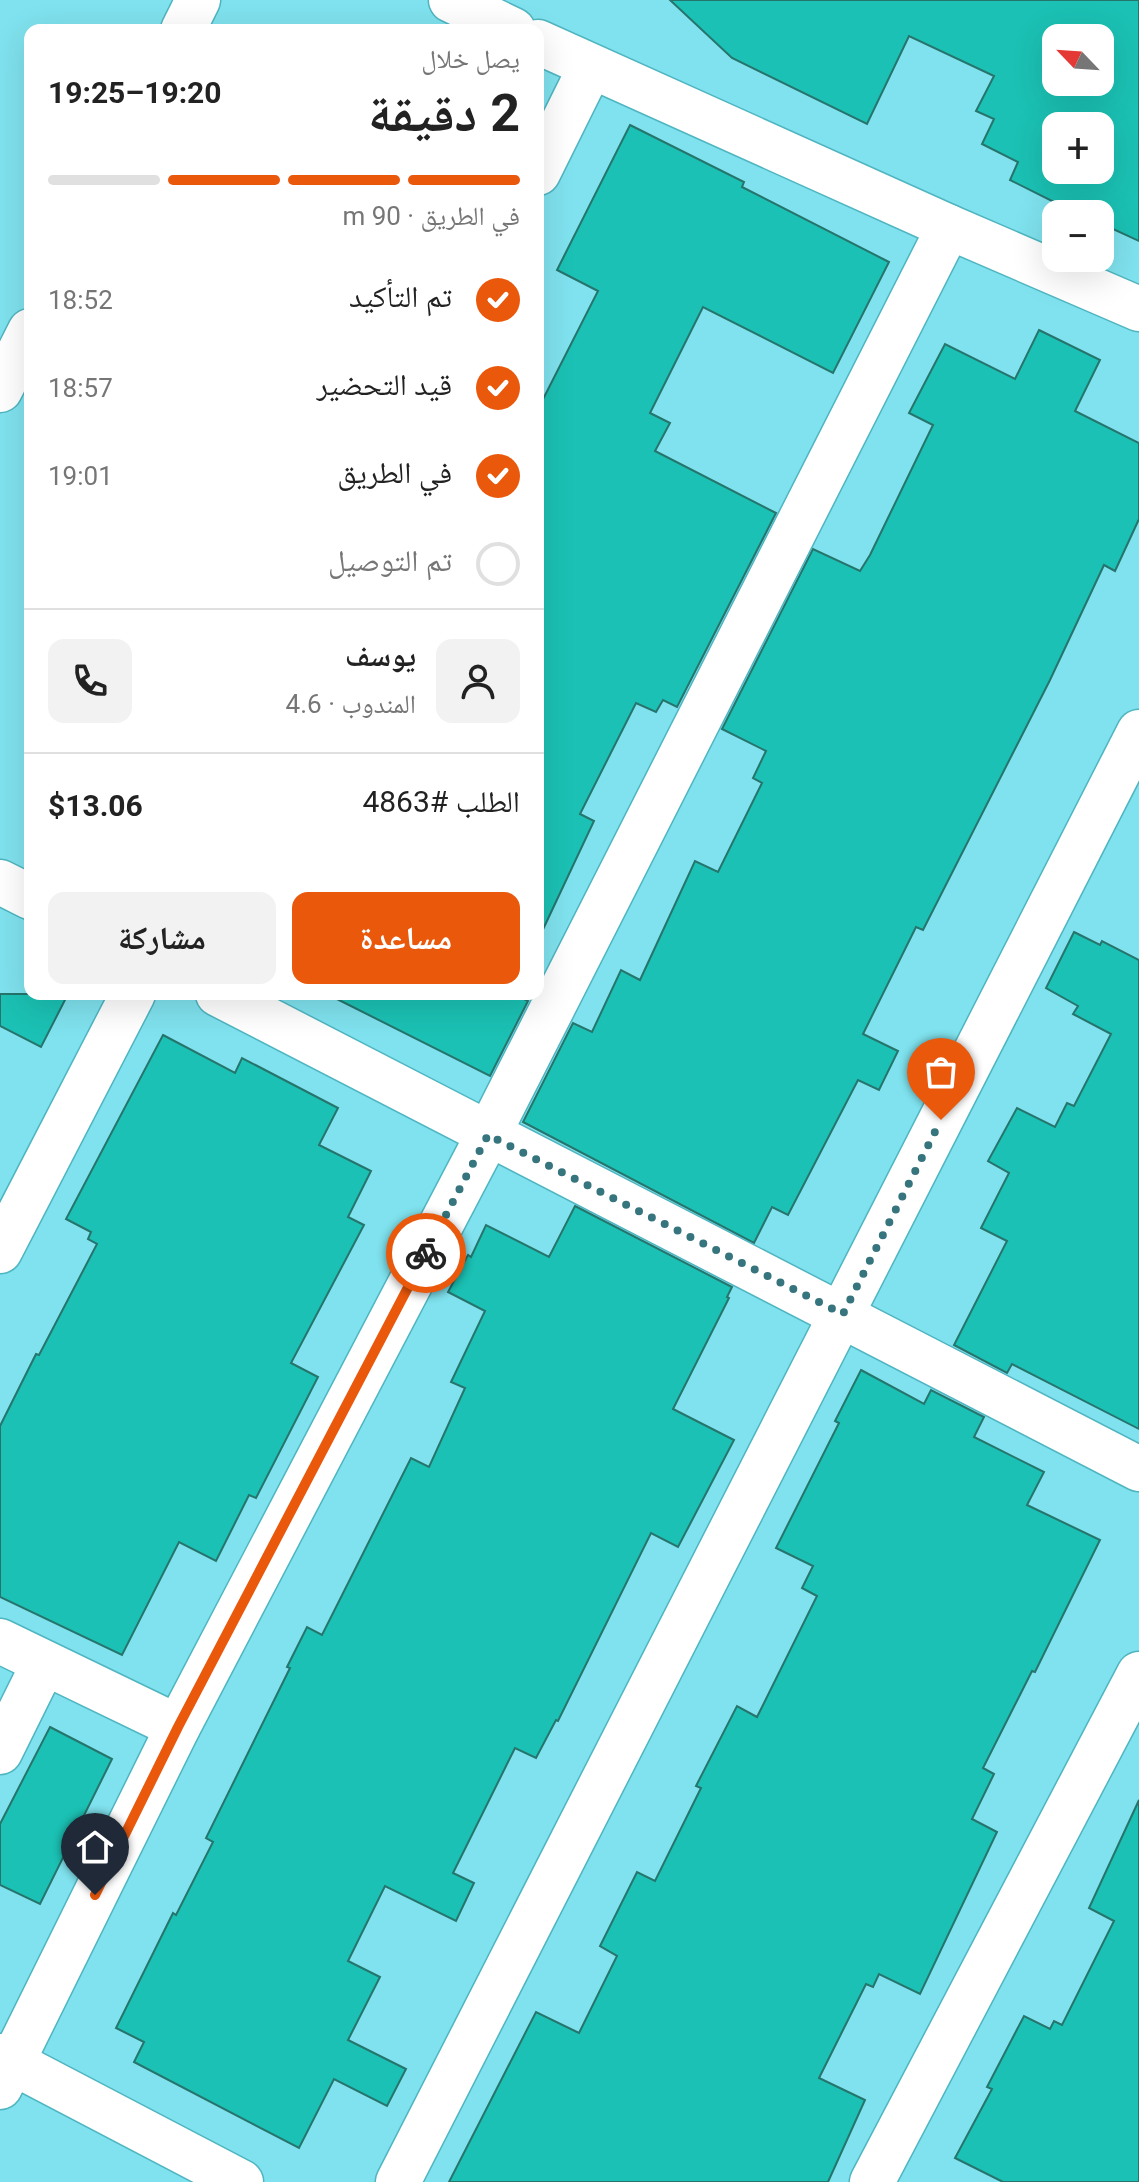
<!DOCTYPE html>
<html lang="ar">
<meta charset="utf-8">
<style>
body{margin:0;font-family:Roboto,"Noto Naskh Arabic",sans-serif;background:#f2f2f2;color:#222;direction:rtl;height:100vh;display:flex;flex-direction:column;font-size:30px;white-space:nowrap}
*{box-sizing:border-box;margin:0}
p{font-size:26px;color:#767676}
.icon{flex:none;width:44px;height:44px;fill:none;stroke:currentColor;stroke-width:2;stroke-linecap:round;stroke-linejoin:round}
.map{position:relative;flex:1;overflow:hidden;direction:ltr}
.details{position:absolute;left:24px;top:24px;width:520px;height:976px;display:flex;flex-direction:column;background:#fff;border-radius:16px;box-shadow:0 8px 32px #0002;direction:rtl}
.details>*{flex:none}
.needle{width:52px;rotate:295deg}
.tools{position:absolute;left:1042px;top:24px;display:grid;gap:16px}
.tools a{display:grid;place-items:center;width:72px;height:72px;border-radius:16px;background:#fff;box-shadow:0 8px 32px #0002;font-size:40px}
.pin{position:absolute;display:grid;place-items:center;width:68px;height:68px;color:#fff;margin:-82px -34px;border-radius:50% 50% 50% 0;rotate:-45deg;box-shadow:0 0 8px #0007}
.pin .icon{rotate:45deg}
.courier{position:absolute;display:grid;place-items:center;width:80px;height:80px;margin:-40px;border:6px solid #ea580c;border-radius:50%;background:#fff;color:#222;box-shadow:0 2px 10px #0007}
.overview em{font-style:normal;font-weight:700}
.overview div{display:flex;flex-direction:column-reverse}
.overview{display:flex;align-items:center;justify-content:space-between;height:136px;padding:0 24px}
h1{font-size:52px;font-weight:700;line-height:60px}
.bar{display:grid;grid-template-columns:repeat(4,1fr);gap:12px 8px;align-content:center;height:96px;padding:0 24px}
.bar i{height:10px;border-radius:6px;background:#e0e0e0}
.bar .current{background:#ea580c}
.bar p{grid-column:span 4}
.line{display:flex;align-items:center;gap:20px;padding:0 24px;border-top:2px solid #e0e0e0}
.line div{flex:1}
.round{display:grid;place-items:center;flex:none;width:84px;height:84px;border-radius:16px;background:#f2f2f2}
ol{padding:0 24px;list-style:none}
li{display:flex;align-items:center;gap:24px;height:88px}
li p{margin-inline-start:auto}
li .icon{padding:8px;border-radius:50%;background:#ea580c;color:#fff;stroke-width:4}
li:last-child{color:#767676}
li i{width:44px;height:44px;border:4px solid #e0e0e0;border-radius:50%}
.action{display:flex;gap:16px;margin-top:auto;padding:16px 24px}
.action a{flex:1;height:92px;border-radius:16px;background:#ea580c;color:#fff;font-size:32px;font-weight:700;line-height:92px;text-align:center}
.action a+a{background:#f2f2f2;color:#222}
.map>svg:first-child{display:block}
.building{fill:#1bc1b4;stroke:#26746c;stroke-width:2;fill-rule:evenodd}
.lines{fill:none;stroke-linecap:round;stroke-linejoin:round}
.minor-casing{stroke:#4fb5c0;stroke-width:47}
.minor{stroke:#fff;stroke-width:44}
.done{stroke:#36757d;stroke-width:8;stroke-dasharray:0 14.4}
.route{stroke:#ea580c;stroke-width:10}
</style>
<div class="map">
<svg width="1139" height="2182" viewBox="0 0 1139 2182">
<rect width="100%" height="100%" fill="#7fe2ee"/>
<!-- building -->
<g class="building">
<path d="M670,0H1139V241L1100,223V214H1082L1070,210L1010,180L1018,162L982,144L994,119L976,111L994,76L909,36L867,124L732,58ZM1056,38H1100V82H1056ZM1056,126H1100V170H1056Z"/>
<polygon points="630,125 744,182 742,187 889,262 833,373 703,307 650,413 670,423 655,451 776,513 677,707 663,700 656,712 636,703 580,814 594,821 538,940 538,409 598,291 557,270"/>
<polygon points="1039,330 1100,360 1075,411 1139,443 1139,519 1115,571 1104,565 1050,680 923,930 916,927 863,1034 898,1051 879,1090 858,1080 788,1215 772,1207 754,1243 523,1122 573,1023 592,1032 621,970 640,980 695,861 718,872 762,783 753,778 766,751 722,729 813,549 860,571 870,555 933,425 909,413 945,344 1015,379"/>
<polygon points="1074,932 1100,945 1102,941 1139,960 1139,1429 1012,1364 1007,1373 954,1345 1007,1241 981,1228 1009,1173 988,1161 1017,1108 1055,1127 1067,1103 1074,1106 1111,1034 1073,1014 1078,1006 1046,988"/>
<polygon points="0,994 68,994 41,1047 0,1026"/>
<polygon points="327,994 514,994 528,1001 490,1076"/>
<polygon points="163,1035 235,1073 242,1058 338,1108 319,1145 371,1171 348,1217 364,1225 291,1363 318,1377 256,1498 249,1495 216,1561 179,1542 122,1655 0,1597 0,1426 36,1354 39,1355 97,1244 88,1239 91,1232 66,1219"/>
<polygon points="575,1206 732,1287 727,1297 729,1298 673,1409 734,1440 678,1547 651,1533 558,1721 556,1720 536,1758 515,1748 453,1873 474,1883 456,1921 385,1886 348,1961 380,1977 348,2040 406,2069 387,2106 334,2079 299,2148 134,2062 144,2042 116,2028 173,1913 176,1915 213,1842 206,1838 290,1668 287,1667 307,1627 322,1635 411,1458 429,1467 465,1388 451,1382 485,1311 448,1292 468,1255 471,1257 486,1225 549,1257"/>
<polygon points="861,1370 924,1404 931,1390 984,1417 974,1437 1044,1472 1027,1505 1100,1540 1035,1672 1032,1671 983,1768 994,1774 972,1819 997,1832 920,1994 879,1974 873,1987 866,1984 819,2078 865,2100 828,2182 449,2182 536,2012 579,2033 617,1956 600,1946 637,1872 655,1881 701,1788 696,1786 737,1706 757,1717 817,1596 802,1588 813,1566 776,1548 839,1423 835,1421"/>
<polygon points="50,1727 112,1759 40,1904 0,1885 0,1824"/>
<polygon points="1139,1800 1139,2182 1003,2182 955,2158 992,2089 987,2087 1024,2016 1050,2029 1054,2021 1062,2025 1114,1921 1089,1908"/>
</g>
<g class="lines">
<!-- minor casing -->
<g class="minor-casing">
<g id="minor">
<polyline points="451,0 513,30"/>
<polyline points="183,30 198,0"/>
<polyline points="538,42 949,227 1139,309"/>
<polyline points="538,173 590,68"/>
<polyline points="0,390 30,331"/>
<polyline points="0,882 30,897"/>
<polyline points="218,994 1139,1469"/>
<polyline points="0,1251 133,994"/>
<polyline points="0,1641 178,1727"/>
<polyline points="0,1752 44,1663"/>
<polyline points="0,2056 241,2182"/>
<polyline points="0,2087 178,1727 488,1135 949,227"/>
<polyline points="398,2182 1139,732"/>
<polyline points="872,2182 1139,1674"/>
</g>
</g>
<!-- minor -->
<use href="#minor" class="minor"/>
</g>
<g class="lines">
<!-- done -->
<polyline class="done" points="426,1253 488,1135 843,1314 941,1120"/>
<!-- route -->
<polyline class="route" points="95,1895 178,1727 426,1253"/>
</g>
</svg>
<div class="tools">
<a><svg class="needle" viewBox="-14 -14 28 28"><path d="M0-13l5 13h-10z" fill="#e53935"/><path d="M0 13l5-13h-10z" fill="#767676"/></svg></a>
<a>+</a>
<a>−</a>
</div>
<div class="pin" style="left:941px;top:1120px;background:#ea580c"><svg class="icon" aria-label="bag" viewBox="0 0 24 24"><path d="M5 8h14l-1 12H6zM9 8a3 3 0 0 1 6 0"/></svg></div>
<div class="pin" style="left:95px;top:1895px;background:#1f2937"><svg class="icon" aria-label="home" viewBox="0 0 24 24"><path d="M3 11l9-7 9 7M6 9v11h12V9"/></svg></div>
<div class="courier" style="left:426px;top:1253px"><svg class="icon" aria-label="bike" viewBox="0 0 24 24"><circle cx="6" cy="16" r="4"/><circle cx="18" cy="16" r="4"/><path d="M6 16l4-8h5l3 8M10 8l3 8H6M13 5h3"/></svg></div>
<section class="details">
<div class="overview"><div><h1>2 دقيقة</h1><p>يصل خلال</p></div><em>19:20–19:25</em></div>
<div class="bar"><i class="current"></i><i class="current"></i><i class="current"></i><i></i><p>في الطريق · 90 m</p></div>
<ol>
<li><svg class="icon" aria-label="check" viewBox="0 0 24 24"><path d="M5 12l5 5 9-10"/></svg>تم التأكيد<p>18:52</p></li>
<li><svg class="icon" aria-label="check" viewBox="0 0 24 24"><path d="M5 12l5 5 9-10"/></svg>قيد التحضير<p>18:57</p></li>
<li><svg class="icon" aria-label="check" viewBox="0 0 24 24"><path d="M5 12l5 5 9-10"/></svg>في الطريق<p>19:01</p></li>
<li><i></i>تم التوصيل</li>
</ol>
<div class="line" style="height:144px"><a class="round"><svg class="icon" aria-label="person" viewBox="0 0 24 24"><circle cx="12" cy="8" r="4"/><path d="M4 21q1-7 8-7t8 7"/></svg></a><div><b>يوسف</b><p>المندوب · 4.6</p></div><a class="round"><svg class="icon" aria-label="phone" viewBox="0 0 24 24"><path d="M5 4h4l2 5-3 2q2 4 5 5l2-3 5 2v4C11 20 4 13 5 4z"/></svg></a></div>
<div class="line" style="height:104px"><div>الطلب #4863</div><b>$13.06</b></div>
<div class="action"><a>مساعدة</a><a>مشاركة</a></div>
</section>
</div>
